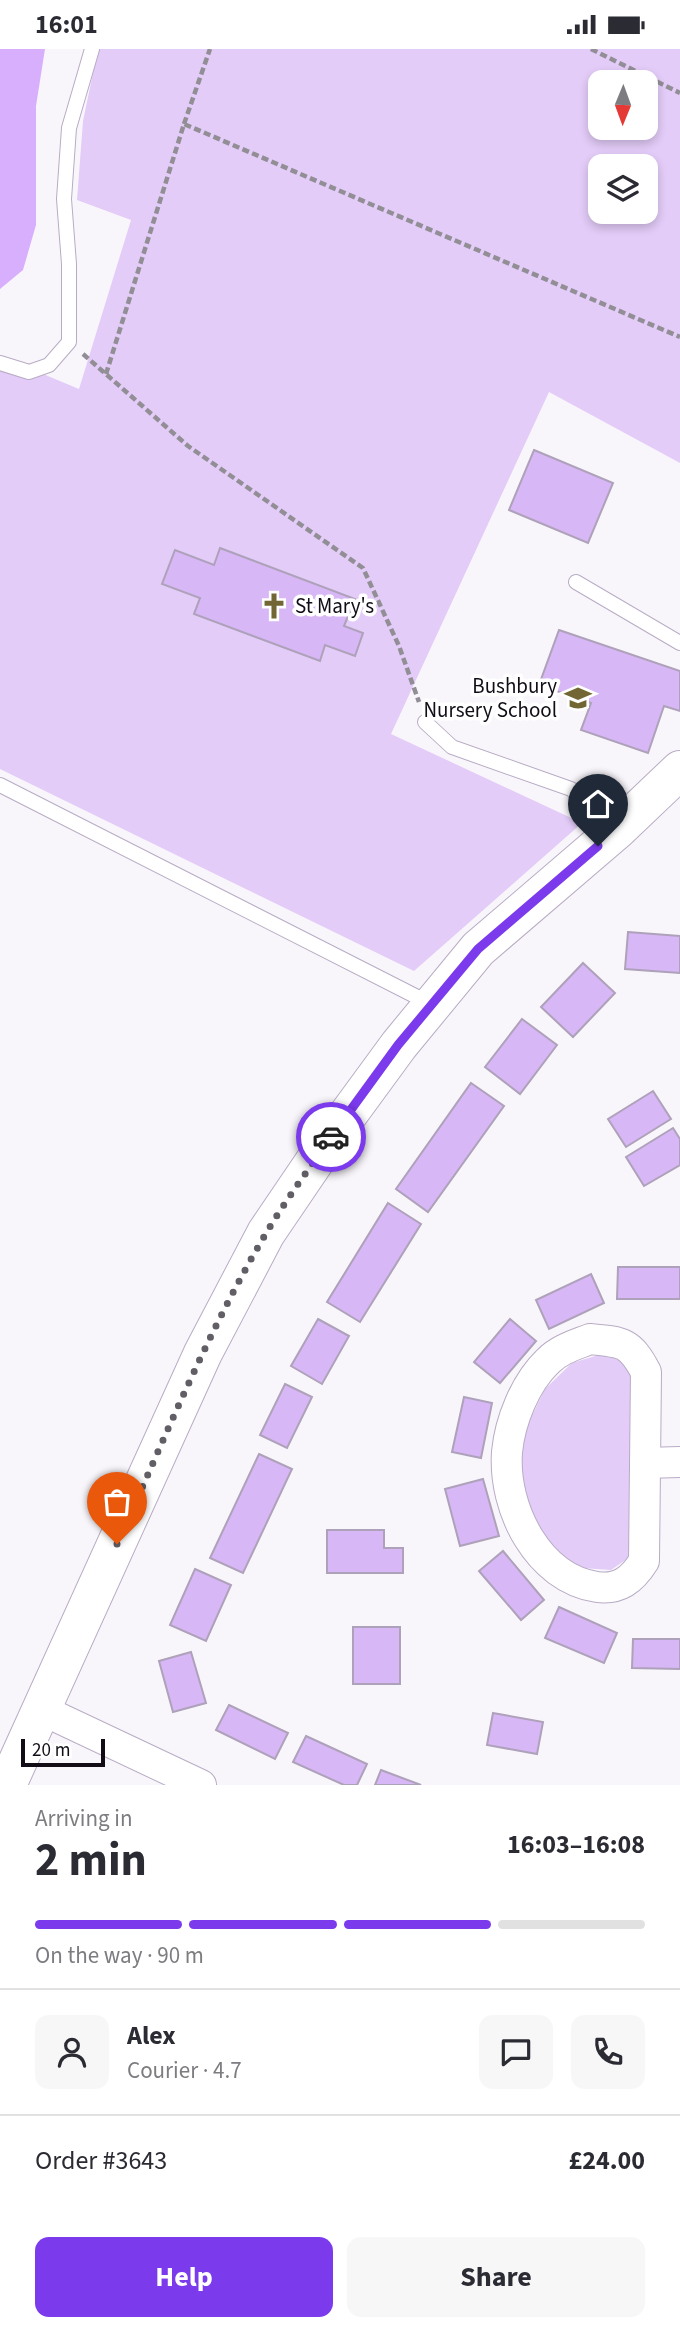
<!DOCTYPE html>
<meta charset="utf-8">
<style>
body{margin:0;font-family:"Source Sans 3",sans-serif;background:#f7f7f7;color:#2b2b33;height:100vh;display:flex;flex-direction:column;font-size:26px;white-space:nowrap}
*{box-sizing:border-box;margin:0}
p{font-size:23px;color:#7c7c81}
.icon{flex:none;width:38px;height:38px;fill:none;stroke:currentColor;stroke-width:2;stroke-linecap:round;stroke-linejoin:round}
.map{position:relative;height:1736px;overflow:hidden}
.panel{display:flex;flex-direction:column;background:#fff;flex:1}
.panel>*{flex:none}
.needle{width:46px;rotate:181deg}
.controls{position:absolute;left:588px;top:21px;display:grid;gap:14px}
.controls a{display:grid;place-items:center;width:70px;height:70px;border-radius:14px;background:#fff;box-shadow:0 4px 10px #0003;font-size:35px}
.scale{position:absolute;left:21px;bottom:18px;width:84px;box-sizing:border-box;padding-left:7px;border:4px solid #110c15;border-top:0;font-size:19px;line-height:24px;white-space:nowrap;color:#110c15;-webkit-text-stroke:5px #fff;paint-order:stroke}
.pin{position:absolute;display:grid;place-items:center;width:60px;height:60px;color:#fff;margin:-72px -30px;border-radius:50% 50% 50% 0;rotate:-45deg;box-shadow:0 0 7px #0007}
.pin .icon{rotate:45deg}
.courier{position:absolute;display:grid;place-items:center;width:70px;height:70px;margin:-35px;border:5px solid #7c3aed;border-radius:50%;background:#fff;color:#222;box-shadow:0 2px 9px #0007}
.head em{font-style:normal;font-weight:700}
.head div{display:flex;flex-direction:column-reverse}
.head{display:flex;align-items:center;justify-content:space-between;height:119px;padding:0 35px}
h1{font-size:46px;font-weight:700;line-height:52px}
.bar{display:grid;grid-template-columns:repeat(4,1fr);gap:10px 7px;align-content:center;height:84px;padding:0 35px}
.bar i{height:9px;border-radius:5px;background:#e1e1e2}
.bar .current{background:#7c3aed}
.bar p{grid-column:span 4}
.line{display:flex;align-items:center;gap:18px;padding:0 35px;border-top:2px solid #e1e1e2}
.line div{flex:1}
.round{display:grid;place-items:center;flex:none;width:74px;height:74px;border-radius:14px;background:#f7f7f7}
.primary-button{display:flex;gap:14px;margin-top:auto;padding:14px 35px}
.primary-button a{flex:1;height:80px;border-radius:14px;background:#7c3aed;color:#fff;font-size:28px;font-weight:700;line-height:80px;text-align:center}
.primary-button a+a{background:#f7f7f7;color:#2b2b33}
.status{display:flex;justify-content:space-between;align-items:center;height:49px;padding:0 35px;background:#fff;direction:ltr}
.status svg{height:19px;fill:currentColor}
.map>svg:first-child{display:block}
.green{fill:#e3ccf8;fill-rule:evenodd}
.forest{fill:#d8affd}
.building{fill:#d7b7f5;stroke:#aea1ba;stroke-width:2}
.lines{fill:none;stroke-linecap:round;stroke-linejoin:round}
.lane-casing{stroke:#b8acc5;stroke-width:16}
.street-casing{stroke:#b8acc5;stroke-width:32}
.secondary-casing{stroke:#b8acc5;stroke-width:40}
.path{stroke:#928e95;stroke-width:4.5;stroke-dasharray:7 3.5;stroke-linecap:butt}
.lane{stroke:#fff;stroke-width:14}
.street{stroke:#fff;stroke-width:30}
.secondary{stroke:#fff;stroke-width:38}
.done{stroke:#625e66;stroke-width:7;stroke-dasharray:0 12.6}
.route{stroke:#7c3aed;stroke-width:9}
.labels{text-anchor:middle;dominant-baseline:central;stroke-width:7;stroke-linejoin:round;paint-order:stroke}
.poi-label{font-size:21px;fill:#110c15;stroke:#fff;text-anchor:start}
</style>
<div class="status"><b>16:01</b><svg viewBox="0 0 49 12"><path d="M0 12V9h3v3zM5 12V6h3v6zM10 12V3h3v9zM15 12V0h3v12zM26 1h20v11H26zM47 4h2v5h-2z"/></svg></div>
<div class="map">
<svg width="680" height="1736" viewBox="0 0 680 1736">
<rect width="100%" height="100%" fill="#f9f6fb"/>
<!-- green -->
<g class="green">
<path d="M98,0H680V414L549,343L391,685L582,774L414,922L0,720V307L79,340L131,171L77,151L83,72ZM600,33H646V79H600ZM600,117H646V163H600Z"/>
<polygon points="602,1305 620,1312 632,1326 631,1507 611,1521 582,1519 549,1498 533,1467 519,1425 526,1379 545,1340 572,1314"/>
</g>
<!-- forest -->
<polygon class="forest" points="0,0 45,0 36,57 36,176 23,221 0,240"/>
<!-- building -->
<g class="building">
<polygon points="534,401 613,434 588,494 509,461"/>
<polygon points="220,499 355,550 344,577 363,584 355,607 325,596 320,612 194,565 200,549 162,535 175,501 214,516"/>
<polygon points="559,581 680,622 680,662 664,657 648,704 581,681 591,654 539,636"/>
<polygon points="628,883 680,887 680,924 625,920"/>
<polygon points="583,914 615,944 573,988 541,958"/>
<polygon points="522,970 557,996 520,1045 485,1018"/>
<polygon points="471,1034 504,1057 428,1163 396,1140"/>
<polygon points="653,1042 671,1070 626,1098 608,1070"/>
<polygon points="673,1079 680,1090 680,1116 644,1137 626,1108"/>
<polygon points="388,1154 421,1175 360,1273 327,1253"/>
<polygon points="618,1218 680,1218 680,1250 617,1250"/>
<polygon points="591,1225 604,1254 549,1280 536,1251"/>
<polygon points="318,1270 349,1287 322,1335 291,1317"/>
<polygon points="510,1270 536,1292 500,1334 474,1313"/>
<polygon points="285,1335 312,1348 287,1399 260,1386"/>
<polygon points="464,1348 492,1354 481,1409 452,1403"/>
<polygon points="259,1405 292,1420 243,1524 210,1509"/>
<polygon points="483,1430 499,1487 460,1497 445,1440"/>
<polygon points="327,1481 384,1481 384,1499 403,1499 403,1524 327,1524"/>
<polygon points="503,1502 544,1551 521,1571 479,1522"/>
<polygon points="195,1520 231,1536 206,1592 170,1576"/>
<polygon points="559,1558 617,1584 604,1614 545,1589"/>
<rect x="353" y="1578" width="47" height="57"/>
<polygon points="633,1590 680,1590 680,1620 632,1619"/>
<polygon points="191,1603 206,1654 173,1663 159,1612"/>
<polygon points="229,1656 288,1684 275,1710 216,1681"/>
<polygon points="493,1664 543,1673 537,1705 487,1696"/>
<polygon points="306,1687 367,1715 357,1736 344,1736 293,1713"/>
<polygon points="381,1721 421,1736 375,1736"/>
</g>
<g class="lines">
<!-- lane casing -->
<g class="lane-casing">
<g id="lane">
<polyline points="0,314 29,323 49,316 69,293 69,215 64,150 69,79 92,0"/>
<polyline points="576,533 680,594"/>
<polyline points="425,673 452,698 571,740 616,779"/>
<polyline points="0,736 431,955"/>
</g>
</g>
<!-- street casing -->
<g class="street-casing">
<g id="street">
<path d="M590,1290C623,1293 630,1293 646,1323L644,1512C632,1531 619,1541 597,1538C538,1529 503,1460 507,1403C510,1372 525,1334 548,1312C560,1300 575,1296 590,1290Z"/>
<polyline points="645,1414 680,1413"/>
<polyline points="42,1661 201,1736"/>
</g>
</g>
<!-- secondary casing -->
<g class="secondary-casing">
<polyline id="secondary" points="7,1736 203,1304 266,1184 325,1097 399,996 478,900 618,780 680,721"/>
</g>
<!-- path -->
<g class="path">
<polyline points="591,0 680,44"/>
<polyline points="184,75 210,0"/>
<polyline points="83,305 188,397 363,519 399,597 419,653"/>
<polyline points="106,325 184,75 680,288"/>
</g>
<!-- lane -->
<use href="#lane" class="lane"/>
<!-- street -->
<use href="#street" class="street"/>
<!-- secondary -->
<use href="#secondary" class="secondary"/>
</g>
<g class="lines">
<!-- done -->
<path class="done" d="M117,1495C164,1391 207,1284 265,1186C285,1152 309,1120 331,1088"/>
<!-- route -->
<polyline class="route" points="331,1088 398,996 478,900 598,797"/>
</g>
<!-- icons -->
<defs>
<g id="church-bare" transform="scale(2.1)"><path d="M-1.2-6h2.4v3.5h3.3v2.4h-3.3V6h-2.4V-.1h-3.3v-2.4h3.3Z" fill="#726734" stroke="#fff" stroke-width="2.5" paint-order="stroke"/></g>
<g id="school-bare" transform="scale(2.1)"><path d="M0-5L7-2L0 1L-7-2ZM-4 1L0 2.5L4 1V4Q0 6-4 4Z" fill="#726734" stroke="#fff" stroke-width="2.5" paint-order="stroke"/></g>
</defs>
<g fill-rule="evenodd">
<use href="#church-bare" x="274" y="557"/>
<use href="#school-bare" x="578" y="649"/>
</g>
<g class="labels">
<!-- poi labels -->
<g class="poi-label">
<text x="295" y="557">St Mary's</text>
<text x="557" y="637" text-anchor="end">Bushbury<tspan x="557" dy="24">Nursery School</tspan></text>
</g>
</g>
</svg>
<div class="controls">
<a><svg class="needle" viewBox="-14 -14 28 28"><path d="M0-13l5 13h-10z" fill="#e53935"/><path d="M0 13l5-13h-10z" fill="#7c7c81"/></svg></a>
<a><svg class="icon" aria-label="layers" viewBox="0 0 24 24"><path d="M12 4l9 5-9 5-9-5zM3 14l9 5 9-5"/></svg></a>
</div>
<div class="scale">20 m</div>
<div class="pin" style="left:117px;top:1495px;background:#ea580c"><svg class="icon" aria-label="bag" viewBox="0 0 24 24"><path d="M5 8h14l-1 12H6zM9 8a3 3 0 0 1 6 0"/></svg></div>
<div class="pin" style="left:598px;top:797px;background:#1f2937"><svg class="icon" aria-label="home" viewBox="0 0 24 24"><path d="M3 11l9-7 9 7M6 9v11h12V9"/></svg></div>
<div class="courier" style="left:331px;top:1088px"><svg class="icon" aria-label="car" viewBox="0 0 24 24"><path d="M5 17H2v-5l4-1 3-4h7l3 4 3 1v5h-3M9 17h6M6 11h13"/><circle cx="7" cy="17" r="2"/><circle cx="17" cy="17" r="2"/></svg></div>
</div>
<section class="panel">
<div class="head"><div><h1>2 min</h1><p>Arriving in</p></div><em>16:03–16:08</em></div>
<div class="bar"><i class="current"></i><i class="current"></i><i class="current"></i><i></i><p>On the way · 90 m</p></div>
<div class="line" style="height:126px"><a class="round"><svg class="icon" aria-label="person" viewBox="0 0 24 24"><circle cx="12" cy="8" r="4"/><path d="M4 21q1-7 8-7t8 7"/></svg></a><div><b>Alex</b><p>Courier · 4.7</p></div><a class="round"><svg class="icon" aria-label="chat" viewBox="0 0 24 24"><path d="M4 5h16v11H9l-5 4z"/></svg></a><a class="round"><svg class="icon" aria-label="phone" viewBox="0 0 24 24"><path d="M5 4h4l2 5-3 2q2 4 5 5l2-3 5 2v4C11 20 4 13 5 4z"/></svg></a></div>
<div class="line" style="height:91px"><div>Order #3643</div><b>£24.00</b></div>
<div class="primary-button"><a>Help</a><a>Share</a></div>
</section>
